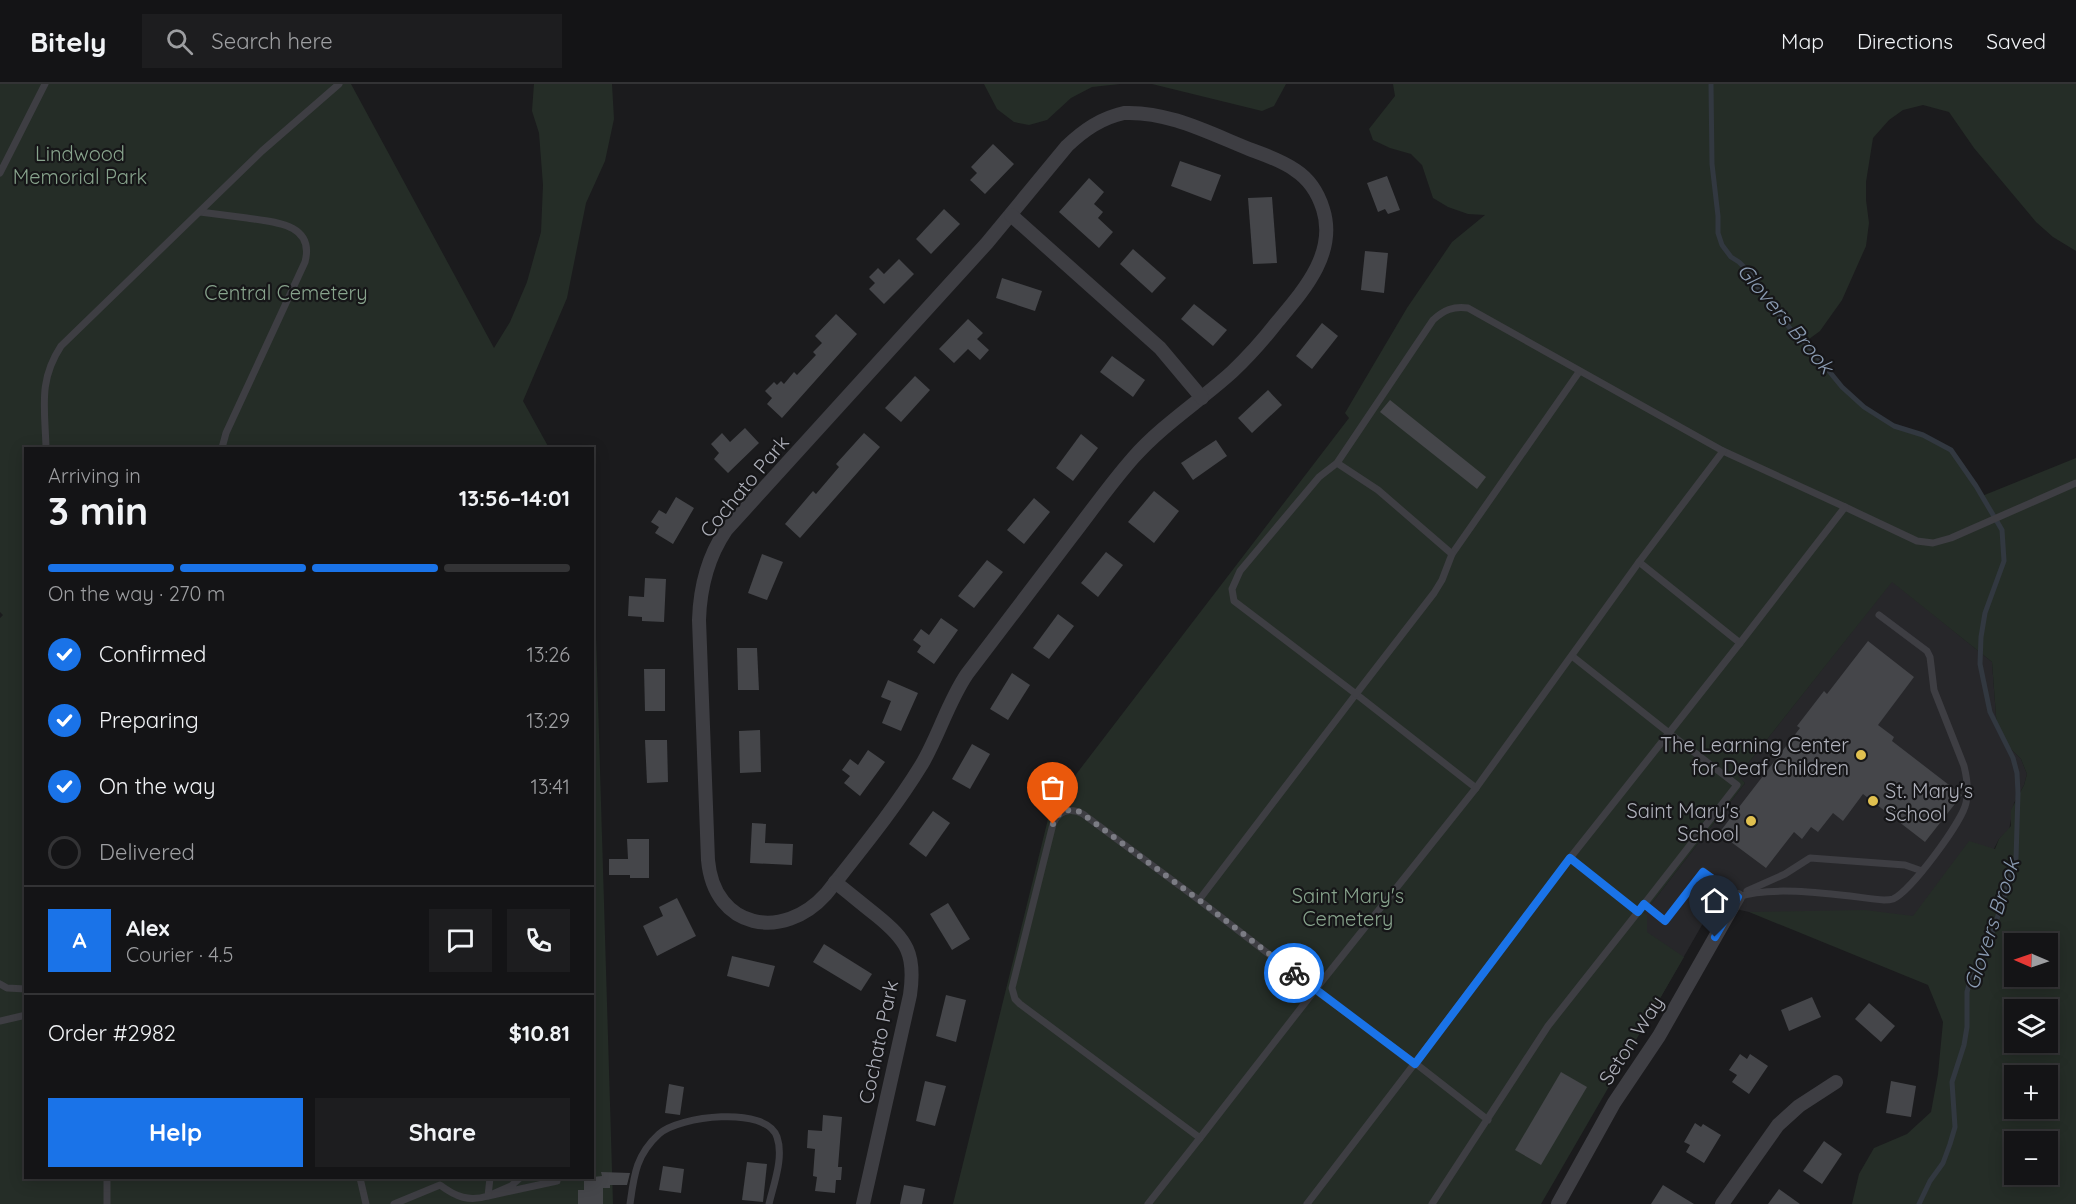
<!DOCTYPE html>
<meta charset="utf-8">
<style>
body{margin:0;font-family:Quicksand,sans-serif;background:#1d1d1f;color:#f1f3f6;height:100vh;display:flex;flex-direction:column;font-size:22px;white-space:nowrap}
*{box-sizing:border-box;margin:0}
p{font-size:20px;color:#9d9ea1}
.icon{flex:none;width:33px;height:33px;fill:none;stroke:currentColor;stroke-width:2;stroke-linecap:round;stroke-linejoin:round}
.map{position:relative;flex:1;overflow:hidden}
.drawer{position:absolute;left:24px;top:363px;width:570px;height:732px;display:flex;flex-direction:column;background:#141416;border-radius:0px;box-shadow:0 3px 15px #0003,0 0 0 2px #333335}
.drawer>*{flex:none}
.needle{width:39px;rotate:272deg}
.tools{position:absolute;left:2004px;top:849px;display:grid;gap:12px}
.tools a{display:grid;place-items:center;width:54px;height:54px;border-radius:0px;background:#141416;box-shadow:0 3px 15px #0003,0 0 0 2px #333335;font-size:30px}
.pin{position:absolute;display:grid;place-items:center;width:51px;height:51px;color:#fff;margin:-62px -26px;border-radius:50% 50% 50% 0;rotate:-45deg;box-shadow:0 0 6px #0007}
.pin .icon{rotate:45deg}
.courier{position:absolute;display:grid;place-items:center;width:60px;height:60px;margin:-30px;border:4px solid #1a73e8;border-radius:50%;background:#fff;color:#222;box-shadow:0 2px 8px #0007}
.head em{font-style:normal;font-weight:700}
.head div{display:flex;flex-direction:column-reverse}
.head{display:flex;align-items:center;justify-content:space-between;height:102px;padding:0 24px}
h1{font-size:39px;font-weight:700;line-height:45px}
.bar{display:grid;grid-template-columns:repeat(4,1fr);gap:9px 6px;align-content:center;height:72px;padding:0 24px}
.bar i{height:8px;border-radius:4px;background:#333335}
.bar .current{background:#1a73e8}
.bar p{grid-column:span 4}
.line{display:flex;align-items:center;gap:15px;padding:0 24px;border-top:2px solid #333335}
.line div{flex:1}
.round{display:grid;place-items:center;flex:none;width:63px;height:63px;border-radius:0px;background:#1d1d1f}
ol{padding:0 24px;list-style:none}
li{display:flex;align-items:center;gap:18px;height:66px}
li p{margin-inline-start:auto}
li .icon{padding:6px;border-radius:50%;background:#1a73e8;color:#fff;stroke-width:4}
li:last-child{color:#9d9ea1}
li i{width:33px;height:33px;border:3px solid #333335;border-radius:50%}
.button{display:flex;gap:12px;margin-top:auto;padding:12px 24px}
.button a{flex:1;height:69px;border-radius:0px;background:#1a73e8;color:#fff;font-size:24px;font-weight:700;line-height:69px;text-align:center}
.button a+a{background:#1d1d1f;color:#f1f3f6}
header{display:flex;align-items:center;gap:36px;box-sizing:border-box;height:84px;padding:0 30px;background:#141416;border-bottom:2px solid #333335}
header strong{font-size:28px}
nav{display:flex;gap:33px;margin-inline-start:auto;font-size:21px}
.search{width:420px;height:54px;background:#1d1d1f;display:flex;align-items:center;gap:15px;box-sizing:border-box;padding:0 21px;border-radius:0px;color:#9d9ea1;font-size:22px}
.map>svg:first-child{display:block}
.built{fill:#27272a}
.green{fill:#252d27;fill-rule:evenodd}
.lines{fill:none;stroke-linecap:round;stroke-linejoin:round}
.stream{stroke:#323840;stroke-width:5}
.building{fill:#45464a}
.service{stroke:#3e3e43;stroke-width:7}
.minor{stroke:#3e3e43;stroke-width:14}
.done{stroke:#7b7c84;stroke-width:6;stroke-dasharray:0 10.8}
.route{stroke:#1a73e8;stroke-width:8}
.poi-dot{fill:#e0c04f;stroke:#161618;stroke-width:2}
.labels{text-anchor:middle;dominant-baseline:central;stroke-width:4.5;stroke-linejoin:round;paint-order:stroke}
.park-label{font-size:20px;fill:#88a48d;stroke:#161618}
.street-label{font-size:20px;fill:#afb1bb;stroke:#161618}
.poi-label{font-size:20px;fill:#afb1bb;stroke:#161618;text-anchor:end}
.water-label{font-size:21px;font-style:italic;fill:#8a9bb2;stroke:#161618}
</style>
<header>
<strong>Bitely</strong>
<div class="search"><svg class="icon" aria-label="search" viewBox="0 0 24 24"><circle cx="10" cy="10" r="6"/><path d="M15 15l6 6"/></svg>Search here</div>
<nav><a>Map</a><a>Directions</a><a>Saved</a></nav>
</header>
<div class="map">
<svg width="2076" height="1120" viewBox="0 0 2076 1120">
<rect width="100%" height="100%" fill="#1b1b1d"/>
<!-- built -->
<polygon class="built" points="1892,497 1992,578 1997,645 2004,658 2021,675 2027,690 2024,701 2014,719 2009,746 1999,755 1958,835 1749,828 1714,820 1647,937 1644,829 1745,699 1737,693"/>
<!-- green -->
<g class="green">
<polygon points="0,0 351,0 494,264 510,238 527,198 541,148 543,101 539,49 532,27 534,0 612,0 614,35 605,77 586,119 567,214 523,317 549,364 26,364 26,1094 592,1094 593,451 613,1120 0,1120 0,534 3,531 0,528"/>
<polygon points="984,0 1120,0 1092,3 1071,14 1047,36 1029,41 1014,38 997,25"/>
<polygon points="1152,0 1286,0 1274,22 1262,27"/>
<path d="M1393,0H2076V167L2053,153L2036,138L1974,64L1949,28L1923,21L1903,26L1889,36L1873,54L1866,98V116L1869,139L1866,162L1842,216L1820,247L1805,258L1842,303L1864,323L1894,342L1923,351L1951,366L1982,412L2076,374V1120H1852L1859,1090L1874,1064L1907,1050L1931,1028L1938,990L1943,938L1928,901L1749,828L1865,826L1913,832L1969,757L1995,765L1999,755L2011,742V726L2024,701L2027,690L2021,675L2004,658L1997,645L1992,578L1892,498L1738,692L1745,699L1644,829L1647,831V848L1684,873L1541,1120H953L1051,723L1349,334L1345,329L1407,224L1452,158L1485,131L1468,130L1448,123L1433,114L1422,81L1411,70L1390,64L1373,56L1369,45L1395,12ZM2014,860H2048V892H2014ZM2014,926H2048V958H2014ZM2014,992H2048V1024H2014ZM2014,1058H2048V1090H2014Z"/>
</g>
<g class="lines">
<!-- stream -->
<polyline class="stream" points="1711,0 1712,80 1718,132 1718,149 1722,161 1731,173 1739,178 1750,189 1762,210 1793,248 1811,265 1842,303 1864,323 1894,342 1923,351 1951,366 1976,402 2002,446 2004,477 1985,529 1981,553 1980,580 1990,628 2013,674 2017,689 2018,709 2016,775 1995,841 1985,867 1971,893 1967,908 1967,943 1964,961 1952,998 1955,1043 1950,1060 1943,1079 1930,1097 1919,1120"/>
</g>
<!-- building -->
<g class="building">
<polygon points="993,60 1014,80 985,110 970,96 977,89 971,83"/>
<polygon points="1180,77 1221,91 1211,117 1171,102"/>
<polygon points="1387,92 1400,126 1388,130 1385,125 1378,128 1367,99"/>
<polygon points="1089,94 1104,108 1094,120 1103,128 1098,134 1113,148 1099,164 1059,128"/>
<polygon points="1272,113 1277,179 1253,180 1248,114"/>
<polygon points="944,125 960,140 931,170 916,155"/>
<polygon points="1133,165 1166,194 1152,209 1120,180"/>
<polygon points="1365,167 1388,169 1384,209 1361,206"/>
<polygon points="899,175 914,190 884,220 869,205 875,199 869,193 878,184 884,190"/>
<polygon points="1002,194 1042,207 1035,227 996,214"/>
<polygon points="1194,220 1227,246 1213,262 1181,235"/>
<polygon points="836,230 857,250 782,334 767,320 772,314 765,307 774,298 777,301 781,297 784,300 794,288 797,291 816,271 813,268 822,259 815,252"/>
<polygon points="968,235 983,249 977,255 989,266 980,276 968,265 954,279 939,265"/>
<polygon points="1322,239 1338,252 1312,285 1296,272"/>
<polygon points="1112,272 1145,296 1133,313 1100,288"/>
<polygon points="915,292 930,306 901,338 885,324"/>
<polygon points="1268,306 1282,321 1252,349 1238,334"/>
<polygon points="1390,316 1486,393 1477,405 1380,328"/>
<polygon points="745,344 759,359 728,389 714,375 719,369 711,360 722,349 730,358"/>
<polygon points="864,349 880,363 800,454 785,440 813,407 816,410 839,383 836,380"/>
<polygon points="1081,350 1098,364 1073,397 1056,384"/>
<polygon points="1216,356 1227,372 1193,396 1181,379"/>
<polygon points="1154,407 1179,427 1154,459 1128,438"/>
<polygon points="676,413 694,424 673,460 655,449 659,443 651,438 659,426 666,430"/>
<polygon points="1034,414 1050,428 1024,460 1007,446"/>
<polygon points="1106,468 1123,481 1098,513 1081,499"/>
<polygon points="762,470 783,478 767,516 748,509"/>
<polygon points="987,476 1003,488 974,524 958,512"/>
<polygon points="645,494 666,495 664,538 642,537 642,533 628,532 629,512 644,513"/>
<polygon points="1058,530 1074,542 1049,575 1033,564"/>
<polygon points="941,534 958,546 934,580 917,568 921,562 913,556 921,545 929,551"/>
<polygon points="1868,557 1914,593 1878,641 1894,653 1892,657 1962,711 1925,758 1863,710 1843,737 1833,729 1818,748 1811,743 1802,755 1794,748 1766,784 1719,749 1800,644 1797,642 1824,607 1827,610"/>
<polygon points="737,564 757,564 759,606 738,606"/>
<polygon points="644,585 665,585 665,627 645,627"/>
<polygon points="1012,589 1030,601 1008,636 990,625"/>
<polygon points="888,596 918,609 901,647 882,639 891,617 881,613"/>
<polygon points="760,646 761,688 740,689 739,647"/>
<polygon points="645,656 667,656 668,698 647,699"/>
<polygon points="972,660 990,670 970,705 952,695"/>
<polygon points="868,666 885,678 860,712 844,699 850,692 842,686 850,675 858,681"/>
<polygon points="933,727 950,739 926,773 909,760"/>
<polygon points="752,739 766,740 765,759 793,760 792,781 750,779"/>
<polygon points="627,755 649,755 649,794 630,794 630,791 609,791 609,775 628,775"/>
<polygon points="677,814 696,852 657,872 643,842 663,832 659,823"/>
<polygon points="948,819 970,855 952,866 930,830"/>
<polygon points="824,860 872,890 861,907 813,878"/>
<polygon points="732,872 775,882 769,903 727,892"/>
<polygon points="946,911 966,916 956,958 936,952"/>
<polygon points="1812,913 1821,933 1789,947 1781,926"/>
<polygon points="1869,919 1895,942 1881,958 1855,935"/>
<polygon points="1740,970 1747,975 1750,970 1768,982 1749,1010 1732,998 1737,991 1729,986"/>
<polygon points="1561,988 1587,1003 1541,1081 1515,1066"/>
<polygon points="925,997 946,1002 935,1042 916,1037"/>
<polygon points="1891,997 1916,1002 1911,1033 1886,1029"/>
<polygon points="669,1000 684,1003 680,1031 665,1029"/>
<polygon points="823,1031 842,1033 838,1083 842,1083 841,1096 836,1096 835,1109 815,1107 817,1093 813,1092 815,1065 807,1064 808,1046 822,1047"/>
<polygon points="1695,1039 1701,1043 1703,1040 1721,1051 1704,1079 1686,1068 1690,1061 1684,1058"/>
<polygon points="1824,1057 1842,1070 1822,1100 1803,1087"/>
<polygon points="747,1078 767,1080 763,1118 742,1116"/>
<polygon points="663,1082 684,1085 681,1109 659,1106"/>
<polygon points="601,1088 630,1089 627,1101 610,1101 610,1104 603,1104 603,1120 578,1120 578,1106 584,1106 584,1094 602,1092"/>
<polygon points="904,1101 925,1105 922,1120 900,1120"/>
<polygon points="1663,1101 1694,1120 1651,1120"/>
<polygon points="1779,1105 1800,1120 1768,1120"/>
</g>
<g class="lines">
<!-- service -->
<g class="service">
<polyline points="0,89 45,0"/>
<path d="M200,128C216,130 232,132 247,134C275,138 315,140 305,178L226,349L222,364"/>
<path d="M46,364C45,324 38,297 61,262L262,67L339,0"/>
<polyline points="1845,423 1917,457 1933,459 1951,454 2076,399"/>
<polyline points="1452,470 1579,288"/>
<polyline points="1639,478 1740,559 1845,423 1723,367"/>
<polyline points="1572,572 1669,649 1740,559"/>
<polyline points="1570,774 1669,649 1737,701 1638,828"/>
<polyline points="1747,807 1785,790 1810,774 1905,781 1922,787"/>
<path d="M1738,813C1774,800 1844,812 1884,816C1888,816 1890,816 1893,815C1911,807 1962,738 1966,719C1969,706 1967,694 1964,682L1934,606L1930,573L1927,567L1879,531"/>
<path d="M1199,816L1083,730C1070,723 1058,727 1053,740L1012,904L1015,915L1020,920L1200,1054L1315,906L1199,816L1356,610L1476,704"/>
<polyline points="1644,820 1665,837 1703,787 1738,813"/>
<polyline points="0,900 7,904 26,905"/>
<polyline points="0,937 26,931"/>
<polyline points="107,1094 107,1120"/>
<polyline points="360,1094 366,1120"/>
<polyline points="520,1094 511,1102 488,1112 557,1097"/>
<path d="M394,1120L440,1101C456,1113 469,1118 488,1112L490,1094"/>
<path d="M630,1120C634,1091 636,1071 659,1050C679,1032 766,1021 777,1053C784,1073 774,1099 769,1120"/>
<polyline points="1148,1120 1200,1054"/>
<path d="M1307,1120L1415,979L1315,906L1476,704L1639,478L1723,367L1468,224C1453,222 1444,226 1433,236L1337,379L1319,393L1240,487L1232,505L1234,517L1356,610L1434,509L1442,496L1452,470L1378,406L1337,379"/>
<polyline points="1432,1120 1548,942 1638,828 1570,774 1415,979 1488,1036"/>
</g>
<!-- minor -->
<g class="minor">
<path d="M1124,29C1168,27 1209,49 1249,65C1265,71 1281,76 1295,86C1309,95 1318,109 1323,125C1337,169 1304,206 1278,237C1264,255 1249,272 1232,288C1200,317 1162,341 1133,374C1111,399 1092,426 1072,452C1037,498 1002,544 967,590C948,618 939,651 922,680C894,726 859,768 826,810C783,858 714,845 708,776L699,536C700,503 707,474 726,446L987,159L1067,62C1084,46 1101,34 1124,29Z"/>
<polyline points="1011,131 1160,264 1202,314"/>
<path d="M835,798C849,809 862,820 876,831C907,856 916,870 910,911L863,1120"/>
<polyline points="1558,1120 1614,1019 1659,952 1738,813"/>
<polyline points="1722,1120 1778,1041 1799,1022 1836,998"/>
</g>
</g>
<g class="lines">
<!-- done -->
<path class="done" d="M1053,740C1057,728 1068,723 1080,728L1199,816L1294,889"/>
<!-- route -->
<polyline class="route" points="1294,889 1415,980 1570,774 1638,828 1644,820 1665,837 1703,788 1738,813 1715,853"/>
</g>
<!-- markers -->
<g class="poi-dot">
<circle cx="1861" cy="671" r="6"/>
<circle cx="1873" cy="717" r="6"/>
<circle cx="1751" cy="737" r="6"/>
</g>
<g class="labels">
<!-- park labels -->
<g class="park-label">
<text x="80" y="69">Lindwood<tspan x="80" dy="23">Memorial Park</tspan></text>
<text x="286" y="208">Central Cemetery</text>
<text x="1348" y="811">Saint Mary's<tspan x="1348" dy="23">Cemetery</tspan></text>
</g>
<!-- street labels -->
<g class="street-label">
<text transform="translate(744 402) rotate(-50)">Cochato Park</text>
<text transform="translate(1631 956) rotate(-57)">Seton Way</text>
<text transform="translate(878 958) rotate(-78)">Cochato Park</text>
</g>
<!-- poi labels -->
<g class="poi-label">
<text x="1849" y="660">The Learning Center<tspan x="1849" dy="23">for Deaf Children</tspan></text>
<text x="1885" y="706" text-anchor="start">St. Mary's<tspan x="1885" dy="23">School</tspan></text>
<text x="1739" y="726">Saint Mary's<tspan x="1739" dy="23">School</tspan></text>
</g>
<!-- water labels -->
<g class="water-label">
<text transform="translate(1786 234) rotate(50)">Glovers Brook</text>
<text transform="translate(1991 840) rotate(-72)">Glovers Brook</text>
</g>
</g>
</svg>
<div class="tools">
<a><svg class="needle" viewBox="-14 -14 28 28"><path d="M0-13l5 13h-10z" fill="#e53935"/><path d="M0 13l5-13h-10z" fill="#9d9ea1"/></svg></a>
<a><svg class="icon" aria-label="layers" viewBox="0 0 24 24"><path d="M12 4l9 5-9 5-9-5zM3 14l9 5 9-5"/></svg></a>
<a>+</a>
<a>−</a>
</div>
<div class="pin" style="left:1053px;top:740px;background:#ea580c"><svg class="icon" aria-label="bag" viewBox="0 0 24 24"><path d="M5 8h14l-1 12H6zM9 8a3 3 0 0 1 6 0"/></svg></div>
<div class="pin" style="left:1715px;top:853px;background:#1f2937"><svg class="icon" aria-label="home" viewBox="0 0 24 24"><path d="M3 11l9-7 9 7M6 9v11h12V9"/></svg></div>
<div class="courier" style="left:1294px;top:889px"><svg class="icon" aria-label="bike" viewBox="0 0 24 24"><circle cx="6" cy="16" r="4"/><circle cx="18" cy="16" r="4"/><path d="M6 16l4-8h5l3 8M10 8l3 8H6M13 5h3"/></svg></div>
<section class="drawer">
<div class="head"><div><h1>3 min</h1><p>Arriving in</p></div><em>13:56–14:01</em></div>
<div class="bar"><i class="current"></i><i class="current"></i><i class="current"></i><i></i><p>On the way · 270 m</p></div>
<ol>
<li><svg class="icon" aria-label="check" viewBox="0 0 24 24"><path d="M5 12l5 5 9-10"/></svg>Confirmed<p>13:26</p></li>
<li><svg class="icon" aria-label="check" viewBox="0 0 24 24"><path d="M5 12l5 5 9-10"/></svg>Preparing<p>13:29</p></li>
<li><svg class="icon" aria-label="check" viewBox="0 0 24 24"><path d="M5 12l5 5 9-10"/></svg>On the way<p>13:41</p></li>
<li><i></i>Delivered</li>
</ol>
<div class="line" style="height:108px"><b class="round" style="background:#1a73e8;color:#fff">A</b><div><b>Alex</b><p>Courier · 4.5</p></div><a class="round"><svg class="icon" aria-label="chat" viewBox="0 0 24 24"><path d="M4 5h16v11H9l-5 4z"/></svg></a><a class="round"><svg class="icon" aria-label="phone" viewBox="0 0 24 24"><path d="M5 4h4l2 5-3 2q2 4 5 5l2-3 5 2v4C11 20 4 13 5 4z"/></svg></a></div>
<div class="line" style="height:78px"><div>Order #2982</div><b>$10.81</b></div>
<div class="button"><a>Help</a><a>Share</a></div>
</section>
</div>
